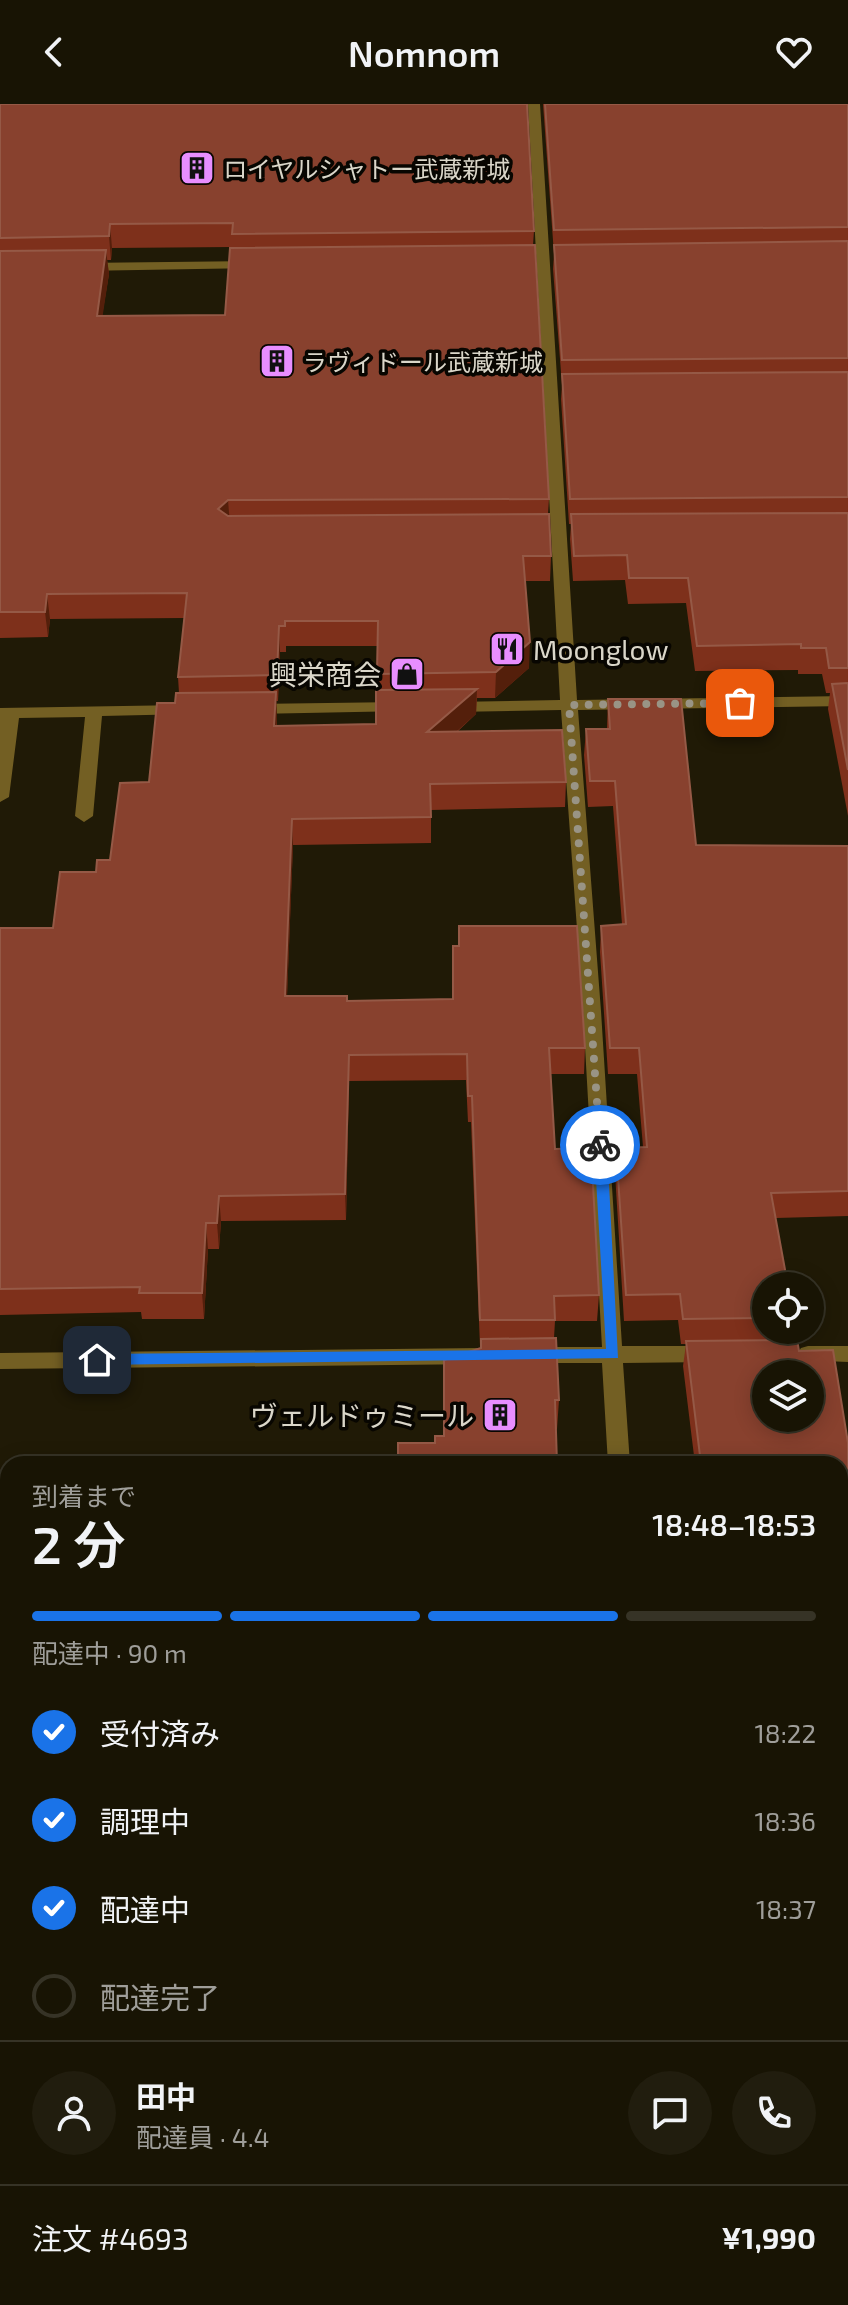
<!DOCTYPE html>
<html lang="ja">
<meta charset="utf-8">
<style>
body{margin:0;font-family:"Exo 2","Noto Sans JP",sans-serif;background:#211d0e;color:#f1f3f6;height:100vh;display:flex;flex-direction:column;font-size:30px;white-space:nowrap}
*{box-sizing:border-box;margin:0}
p{font-size:26px;color:#9f9e9a}
.icon{flex:none;width:44px;height:44px;fill:none;stroke:currentColor;stroke-width:2;stroke-linecap:round;stroke-linejoin:round}
.map{position:relative;flex:1;overflow:hidden}
.drawer{position:absolute;left:0px;top:1352px;width:848px;height:850px;display:flex;flex-direction:column;background:#181404;border-radius:24px 24px 0 0;box-shadow:0 4px 20px #0003,0 0 0 2px #363326}
.drawer>*{flex:none}
.fabs{position:absolute;left:752px;top:1168px;display:grid;gap:16px}
.fabs a{display:grid;place-items:center;width:72px;height:72px;border-radius:50%;background:#181404;box-shadow:0 4px 20px #0003,0 0 0 2px #363326;font-size:40px}
.pin{position:absolute;display:grid;place-items:center;width:68px;height:68px;color:#fff;margin:-34px;border-radius:16px;box-shadow:0 4px 12px #0006}
.courier{position:absolute;display:grid;place-items:center;width:80px;height:80px;margin:-40px;border:6px solid #1a73e8;border-radius:50%;background:#fff;color:#222;box-shadow:0 2px 10px #0007}
.summary em{font-style:normal;font-weight:600}
.summary div{display:flex;flex-direction:column-reverse}
.summary{display:flex;align-items:center;justify-content:space-between;height:136px;padding:0 32px}
h1{font-size:52px;font-weight:600;line-height:60px}
.bar{display:grid;grid-template-columns:repeat(4,1fr);gap:12px 8px;align-content:center;height:96px;padding:0 32px}
.bar i{height:10px;border-radius:6px;background:#363326}
.bar .active{background:#1a73e8}
.bar p{grid-column:span 4}
.line{display:flex;align-items:center;gap:20px;padding:0 32px;border-top:2px solid #363326}
.line div{flex:1}
.round{display:grid;place-items:center;flex:none;width:84px;height:84px;border-radius:42px;background:#211d0e}
ol{padding:0 32px;list-style:none}
li{display:flex;align-items:center;gap:24px;height:88px}
li p{margin-inline-start:auto}
li .icon{padding:8px;border-radius:50%;background:#1a73e8;color:#fff;stroke-width:4}
li:last-child{color:#9f9e9a}
li i{width:44px;height:44px;border:4px solid #363326;border-radius:50%}
header{display:flex;justify-content:space-between;align-items:center;height:104px;padding:0 32px;background:#181404;font-size:36px;font-weight:600}
.map>svg:first-child{display:block}
.lines{fill:none;stroke-linecap:round;stroke-linejoin:round}
.stream{fill:#5d9090;fill-rule:evenodd}
.minor{fill:#735f23;fill-rule:evenodd}
.wall{fill:#7e301b;fill-rule:evenodd}
.shaded-wall{fill:#541f0b}
.building{fill:#88412e;stroke:#955946;stroke-width:2;fill-rule:evenodd}
.route{fill:#1a73e8}
.done{stroke:#999485;stroke-width:8;stroke-dasharray:0 14.4}
.labels{text-anchor:middle;dominant-baseline:central;stroke-width:7;stroke-linejoin:round;paint-order:stroke}
.far-poi-label{font-size:24px;fill:#dad6c9;stroke:#080601;text-anchor:start}
.poi-label{font-size:28px;fill:#dad6c9;stroke:#080601;text-anchor:end}
</style>
<header><svg class="icon" aria-label="back" viewBox="0 0 24 24"><path d="M15 5l-7 7 7 7"/></svg>Nomnom<svg class="icon" aria-label="heart" viewBox="0 0 24 24"><path d="M12 20l-8-8c-3-5 5-10 8-4 3-6 11-1 8 4z"/></svg></header>
<div class="map">
<svg width="848" height="2201" viewBox="0 0 848 2201">
<rect width="100%" height="100%" fill="#201a06"/>
<g class="lines">
<!-- stream -->
<rect class="stream" x="840" y="1678" width="8" height="18"/>
<!-- minor -->
<g class="minor">
<polygon points="528,0 540,0 577,596 848,592 848,602 578,606 601,907 622,1242 712,1242 719,1244 723,1250 719,1256 712,1258 623,1259 630,1360 608,1360 602,1259 532,1259 525,1257 521,1251 525,1245 532,1243 602,1243 583,907 561,606 452,608 444,603 452,598 560,596"/>
<polygon points="256,157 261,158 261,164 80,167 73,163 80,159"/>
<polygon points="400,598 406,599 408,603 406,607 252,610 244,605 252,600"/>
<polygon points="184,601 190,602 192,606 190,610 102,612 93,712 84,718 75,712 85,613 19,614 9,693 0,698 0,604"/>
<polygon points="808,1242 848,1242 848,1258 801,1256 797,1250 801,1244"/>
<polygon points="484,1244 491,1246 495,1252 491,1258 484,1260 0,1265 0,1249"/>
<polygon points="651,2194 679,2194 680,2201 652,2201"/>
</g>
</g>
<!-- wall -->
<g class="wall">
<path d="M0,0L534,127L533,141L549,395L548,410L551,452L550,477H525L529,564L495,594H477L476,610L457,628L566,678L565,703L431,706V739L293,741L287,892L347,897L585,944L584,970H551L555,1045L599,1191L597,1217H555L554,1234L559,1296L557,1325L435,1339L444,1332L481,1245V1242H480L471,1018H468L466,976L349,977L346,1116L221,1117L219,1145H208L204,1215H142L141,1208L0,1211V824H53L96,768L110,756L149,678L179,589L178,573L184,514L50,515L48,533L0,534ZM232,143L225,211L102,212L109,170L107,156H111L112,144ZM286,542H377L376,620L277,622L276,597H278L280,548H286Z"/>
<polygon points="543,0 848,0 848,712 828,605 830,589 826,589 822,570 798,570 798,566 695,567 686,499 628,500 625,476 573,477 570,435 571,420 569,420 561,295 562,281 553,165 554,150"/>
<polygon points="608,595 696,741 848,742 848,1112 776,1114 766,1182 766,1226 791,1226 790,1236 799,1247 848,1339 848,1653 840,1654 840,1360 695,1360 683,1262 686,1240 681,1240 678,1216 624,1217 615,1069 616,1044 643,1043 637,970 608,970 600,848 601,822 622,820 613,702 588,703 584,651 586,625 607,625"/>
<rect x="709" y="2194" width="76" height="7"/>
</g>
<!-- shaded-wall -->
<g class="shaded-wall">
<polygon points="110,120 112,144 111,156 109,132"/>
<polygon points="106,146 109,170 99,236 97,212"/>
<polygon points="228,396 230,421 218,405"/>
<polygon points="47,490 50,515 48,533 45,508"/>
<polygon points="279,522 280,548 278,597 277,571"/>
<polygon points="530,538 529,564 495,594 496,568"/>
<polygon points="477,585 476,610 427,654 427,628"/>
<polygon points="276,588 277,613 275,647 274,622"/>
<polygon points="292,715 293,741 286,918 285,892"/>
<polygon points="349,951 349,977 346,1116 345,1090"/>
<polygon points="219,1092 221,1117 219,1145 217,1119"/>
<polygon points="206,1119 208,1145 204,1215 202,1189"/>
<polygon points="8,1906 8,2014 0,2006"/>
<polygon points="8,2060 8,2145 2,2201 0,2201 0,2135"/>
</g>
<!-- building -->
<g class="building">
<polygon points="0,0 527,0 534,127 232,130 233,119 110,120 109,132 0,134"/>
<polygon points="545,0 848,0 848,123 554,126"/>
<polygon points="848,137 848,254 562,256 554,141"/>
<polygon points="535,141 549,395 228,396 218,405 228,412 549,410 551,452 523,452 530,538 496,568 377,570 378,517 285,517 285,522 279,522 277,571 178,573 187,489 47,490 45,508 0,508 0,147 106,146 97,212 225,211 230,144"/>
<polygon points="848,268 848,393 570,395 562,270"/>
<polygon points="848,409 848,564 829,564 826,544 801,544 801,540 697,542 688,474 629,474 627,451 574,452 571,410"/>
<polygon points="848,579 848,666 832,580"/>
<polygon points="477,585 427,628 562,626 566,678 430,680 431,713 292,715 285,892 347,892 347,897 453,895 453,842 459,842 459,822 577,822 585,944 549,944 555,1045 591,1044 599,1191 554,1192 555,1216 480,1216 472,992 468,992 467,950 349,951 345,1090 219,1092 217,1119 206,1119 202,1189 139,1189 140,1183 0,1185 0,824 53,824 60,768 96,768 97,756 110,756 120,679 149,678 157,599 175,599 176,589 276,588 274,622 376,620 376,586"/>
<polygon points="608,595 681,595 696,741 848,742 848,1087 771,1089 788,1182 766,1182 766,1214 683,1215 680,1190 626,1191 616,1044 647,1043 639,944 610,944 601,822 626,820 615,677 590,677 586,625 610,625"/>
<polygon points="556,1234 559,1296 555,1296 557,1360 398,1360 398,1339 435,1339 435,1332 444,1332 444,1256 481,1244 481,1235"/>
<path d="M797,1236L799,1247L833,1246L848,1339V1629L840,1630V1360H701L686,1237ZM766,1270H810V1314H766Z"/>
<polygon points="0,1683 8,1683 8,1906 0,2006 8,2006 8,2060 0,2135"/>
<polygon points="713,2194 785,2194 785,2200 714,2197"/>
</g>
<!-- route -->
<polygon class="route" points="600,1037 607,1041 618,1254 97,1261 90,1256 97,1250 606,1245 594,1041"/>
<g class="lines">
<!-- done -->
<polyline class="done" points="600,1041 569,601 740,599"/>
</g>
<!-- icons -->
<defs>
<g id="building-square" transform="scale(1.8)"><rect x="-9" y="-9" width="18" height="18" rx="4" fill="#e88eff" stroke="#080601"/><path d="M-4-6H4V6H1V3H-1V6H-4ZM-2.5-4.3h1.7v1.8h-1.7ZM.8-4.3h1.7v1.8H.8ZM-2.5-1h1.7V.8h-1.7ZM.8-1h1.7V.8H.8Z" fill="#111"/></g>
<g id="restaurant-square" transform="scale(1.8)"><rect x="-9" y="-9" width="18" height="18" rx="4" fill="#e88eff" stroke="#080601"/><path d="M-5-6h1v4h1v-4h1v4h1v-4h1v5L-1.5 .5V6h-2V.5L-5-1ZM5-6V6H3V1.5H1.5Q1.5-4 5-6Z" fill="#111"/></g>
<g id="shop-square" transform="scale(1.8)"><rect x="-9" y="-9" width="18" height="18" rx="4" fill="#e88eff" stroke="#080601"/><path d="M-5-2.5h2.3a2.7 3.5 0 0 1 5.4 0H5L5.5 6h-11ZM-1.5-2.5h3a1.5 2.3 0 0 0-3 0Z" fill="#111"/></g>
</defs>
<g fill-rule="evenodd">
<use href="#building-square" x="197" y="64"/>
<use href="#building-square" x="277" y="257"/>
<use href="#restaurant-square" x="507" y="545"/>
<use href="#shop-square" x="407" y="570"/>
<use href="#building-square" x="500" y="1311"/>
</g>
<g class="labels">
<!-- far-poi labels -->
<g class="far-poi-label">
<text x="223" y="64">ロイヤルシャトー武蔵新城</text>
<text x="303" y="257">ラヴィドール武蔵新城</text>
</g>
<!-- poi labels -->
<g class="poi-label">
<text x="533" y="545" text-anchor="start">Moonglow</text>
<text x="381" y="570">興栄商会</text>
<text x="474" y="1311">ヴェルドゥミール</text>
</g>
</g>
</svg>
<div class="fabs">
<a><svg class="icon" aria-label="locate" viewBox="0 0 24 24"><circle cx="12" cy="12" r="6"/><path d="M12 2v4M12 18v4M2 12h4M18 12h4"/></svg></a>
<a><svg class="icon" aria-label="layers" viewBox="0 0 24 24"><path d="M12 4l9 5-9 5-9-5zM3 14l9 5 9-5"/></svg></a>
</div>
<div class="pin" style="left:740px;top:599px;background:#ea580c"><svg class="icon" aria-label="bag" viewBox="0 0 24 24"><path d="M5 8h14l-1 12H6zM9 8a3 3 0 0 1 6 0"/></svg></div>
<div class="pin" style="left:97px;top:1256px;background:#1f2937"><svg class="icon" aria-label="home" viewBox="0 0 24 24"><path d="M3 11l9-7 9 7M6 9v11h12V9"/></svg></div>
<div class="courier" style="left:600px;top:1041px"><svg class="icon" aria-label="bike" viewBox="0 0 24 24"><circle cx="6" cy="16" r="4"/><circle cx="18" cy="16" r="4"/><path d="M6 16l4-8h5l3 8M10 8l3 8H6M13 5h3"/></svg></div>
<section class="drawer">
<div class="summary"><div><h1>2 分</h1><p>到着まで</p></div><em>18:48–18:53</em></div>
<div class="bar"><i class="active"></i><i class="active"></i><i class="active"></i><i></i><p>配達中 · 90 m</p></div>
<ol>
<li><svg class="icon" aria-label="check" viewBox="0 0 24 24"><path d="M5 12l5 5 9-10"/></svg>受付済み<p>18:22</p></li>
<li><svg class="icon" aria-label="check" viewBox="0 0 24 24"><path d="M5 12l5 5 9-10"/></svg>調理中<p>18:36</p></li>
<li><svg class="icon" aria-label="check" viewBox="0 0 24 24"><path d="M5 12l5 5 9-10"/></svg>配達中<p>18:37</p></li>
<li><i></i>配達完了</li>
</ol>
<div class="line" style="height:144px"><a class="round"><svg class="icon" aria-label="person" viewBox="0 0 24 24"><circle cx="12" cy="8" r="4"/><path d="M4 21q1-7 8-7t8 7"/></svg></a><div><b>田中</b><p>配達員 · 4.4</p></div><a class="round"><svg class="icon" aria-label="chat" viewBox="0 0 24 24"><path d="M4 5h16v11H9l-5 4z"/></svg></a><a class="round"><svg class="icon" aria-label="phone" viewBox="0 0 24 24"><path d="M5 4h4l2 5-3 2q2 4 5 5l2-3 5 2v4C11 20 4 13 5 4z"/></svg></a></div>
<div class="line" style="height:104px"><div>注文 #4693</div><b>¥1,990</b></div>
</section>
</div>
